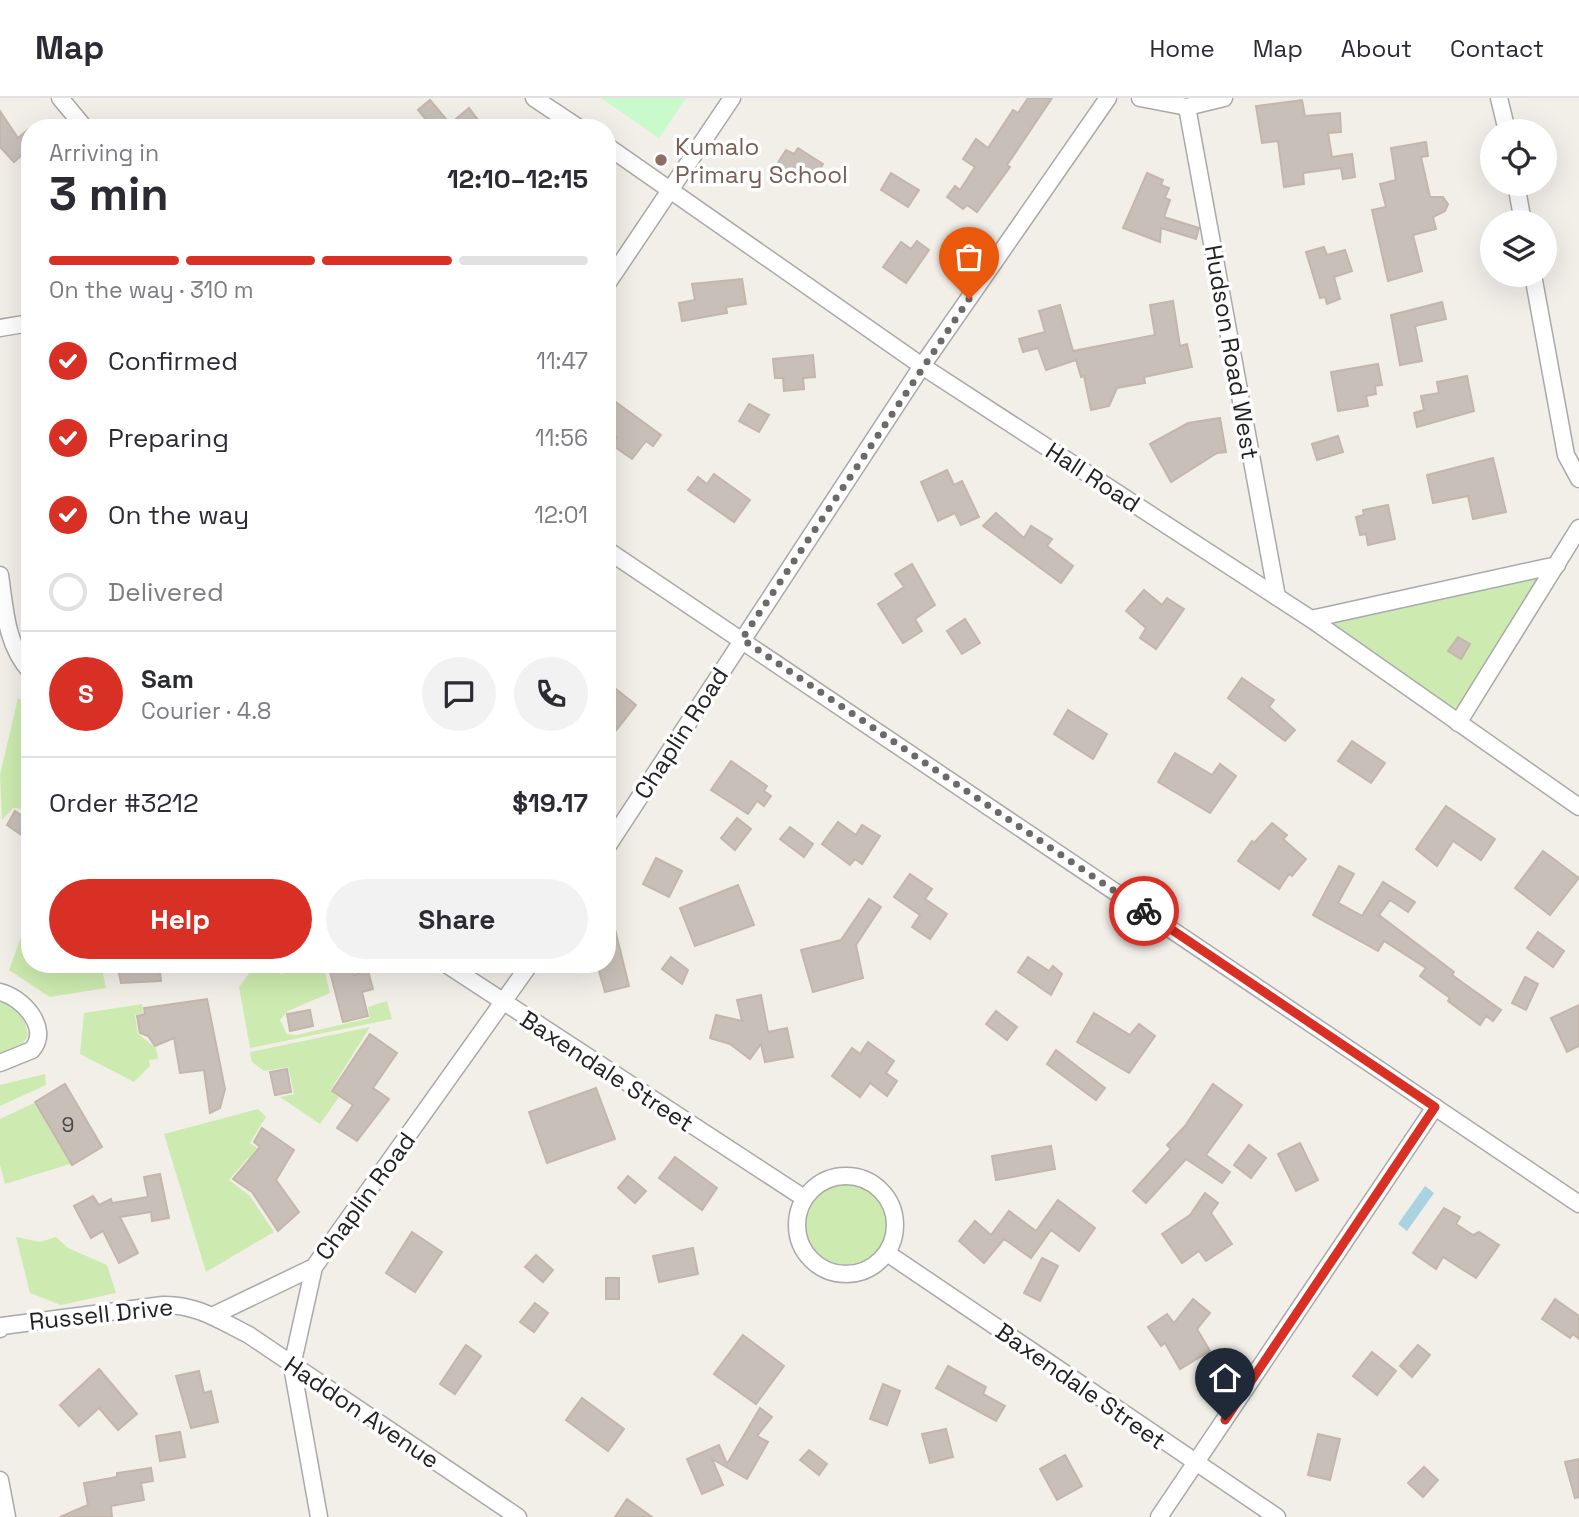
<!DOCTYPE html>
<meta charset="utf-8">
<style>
body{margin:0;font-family:"Space Grotesk",sans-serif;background:#f2f2f3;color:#2b2b33;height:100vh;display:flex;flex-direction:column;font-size:26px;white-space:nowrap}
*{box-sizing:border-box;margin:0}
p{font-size:23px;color:#7c7c81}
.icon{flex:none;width:38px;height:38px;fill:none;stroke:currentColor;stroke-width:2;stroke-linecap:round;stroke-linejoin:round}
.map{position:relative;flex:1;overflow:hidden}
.details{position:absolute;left:21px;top:21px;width:595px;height:854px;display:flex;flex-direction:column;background:#fff;border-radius:28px;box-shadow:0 7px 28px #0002}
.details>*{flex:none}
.controls{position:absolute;left:1480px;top:21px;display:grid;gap:14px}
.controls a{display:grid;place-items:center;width:77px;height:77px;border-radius:50%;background:#fff;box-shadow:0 7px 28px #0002;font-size:35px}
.pin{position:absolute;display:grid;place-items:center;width:60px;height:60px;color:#fff;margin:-72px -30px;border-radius:50% 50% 50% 0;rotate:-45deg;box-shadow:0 0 7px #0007}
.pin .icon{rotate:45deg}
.courier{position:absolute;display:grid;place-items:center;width:70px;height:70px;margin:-35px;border:5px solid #d93025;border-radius:50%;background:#fff;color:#222;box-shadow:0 2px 9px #0007}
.head em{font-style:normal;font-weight:700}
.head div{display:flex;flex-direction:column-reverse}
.head{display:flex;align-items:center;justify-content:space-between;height:119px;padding:0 28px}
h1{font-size:46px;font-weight:700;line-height:52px}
.bar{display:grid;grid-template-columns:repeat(4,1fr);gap:10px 7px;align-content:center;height:84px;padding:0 28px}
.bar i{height:9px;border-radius:5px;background:#e1e1e2}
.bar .selected{background:#d93025}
.bar p{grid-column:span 4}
.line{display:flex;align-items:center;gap:18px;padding:0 28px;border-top:2px solid #e1e1e2}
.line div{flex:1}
.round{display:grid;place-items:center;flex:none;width:74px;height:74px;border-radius:37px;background:#f2f2f3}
ol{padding:0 28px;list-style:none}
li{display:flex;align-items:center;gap:21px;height:77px}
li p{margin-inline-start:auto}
li .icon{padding:7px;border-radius:50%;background:#d93025;color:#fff;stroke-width:4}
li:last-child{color:#7c7c81}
li i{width:38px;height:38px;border:4px solid #e1e1e2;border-radius:50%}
.cta{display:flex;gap:14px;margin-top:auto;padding:14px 28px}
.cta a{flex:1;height:80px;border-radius:42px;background:#d93025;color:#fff;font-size:28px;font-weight:700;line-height:80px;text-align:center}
.cta a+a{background:#f2f2f3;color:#2b2b33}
header{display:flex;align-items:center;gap:42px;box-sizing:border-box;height:98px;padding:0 35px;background:#fff;border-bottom:2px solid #e1e1e2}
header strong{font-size:33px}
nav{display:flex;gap:38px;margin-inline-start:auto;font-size:24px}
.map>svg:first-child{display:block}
.grass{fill:#cdebb0}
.park{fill:#c8facc}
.water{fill:#aad3df}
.building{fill:#c7bfb8;stroke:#c4b6ab;stroke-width:2}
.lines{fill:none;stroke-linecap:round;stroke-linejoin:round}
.minor-casing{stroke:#a9a9a9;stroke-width:19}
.minor{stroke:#fff;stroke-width:16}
.done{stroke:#6b6a68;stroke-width:7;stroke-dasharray:0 12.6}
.route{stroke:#d93025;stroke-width:9}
.education-dot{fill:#8d6e63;stroke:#fff;stroke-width:2.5}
.labels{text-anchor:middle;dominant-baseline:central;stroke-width:7;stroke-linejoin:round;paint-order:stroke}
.number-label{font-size:21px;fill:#4b4948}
.education-label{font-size:24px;fill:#785e54;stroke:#fff;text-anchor:start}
.street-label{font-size:24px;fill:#222;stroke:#fff}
</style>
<header>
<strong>Map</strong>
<nav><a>Home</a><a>Map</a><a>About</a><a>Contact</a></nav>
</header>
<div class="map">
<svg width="1579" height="1419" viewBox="0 0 1579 1419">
<rect width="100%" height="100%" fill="#f2efe9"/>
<!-- grass -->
<g class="grass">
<polygon points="1550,472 1457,621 1321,523"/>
<polygon points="18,600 30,608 30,711 13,710 2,722 0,677"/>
<polygon points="30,814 30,866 101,866 106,890 50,899 9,872"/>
<polygon points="256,866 277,866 280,876 323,866 330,895 288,913 280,922 287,936 296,937 370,920 368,909 387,903 392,921 250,950 239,889"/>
<polygon points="0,899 8,900 24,920 28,938 23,945 0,955"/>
<polygon points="142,906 143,915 135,917 138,936 156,950 158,961 149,962 150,968 134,984 80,956 84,915"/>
<polygon points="370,929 330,993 339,999 320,1026 280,999 294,996 288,969 264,973 252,964 250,954"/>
<polygon points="45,976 46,987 0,1008 0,987"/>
<polygon points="34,1005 70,1066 5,1086 0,1067 0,1021"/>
<polygon points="258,1011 266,1019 250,1045 269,1058 264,1065 248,1060 229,1082 250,1098 274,1134 206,1174 164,1036"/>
<circle cx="846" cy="1127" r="49"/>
<polygon points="16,1139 40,1144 56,1139 68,1150 107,1167 116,1195 61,1207 30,1195"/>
</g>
<!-- park -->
<polygon class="park" points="601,0 686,0 659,40"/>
<!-- water -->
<polygon class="water" points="1425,1088 1434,1095 1407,1133 1398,1126"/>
<!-- building -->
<g class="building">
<polygon points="1028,0 1052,0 1007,67 1010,69 977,114 967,107 963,111 947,99 955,88 960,92 975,69 963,61 976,41 988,50 1013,12 1018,15"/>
<polygon points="430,2 450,26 469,10 484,30 433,30 418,12"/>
<polygon points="1302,2 1305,18 1340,15 1341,34 1328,35 1332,59 1352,56 1355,79 1343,81 1341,70 1303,75 1304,86 1284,89 1278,43 1262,45 1256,8"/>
<polygon points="0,13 18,40 30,30 30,50 14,64 0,49"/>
<polygon points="1426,44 1428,58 1421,59 1430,99 1443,99 1448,106 1445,113 1433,119 1436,131 1413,137 1422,173 1388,183 1372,112 1386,109 1380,86 1396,82 1391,50"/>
<polygon points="798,50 823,66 814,81 802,73 793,87 772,74 786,52 794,56"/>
<polygon points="891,75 919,92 908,109 881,92"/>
<polygon points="1147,75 1163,82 1161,87 1169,90 1165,100 1170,102 1164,119 1199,130 1196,141 1161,130 1160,144 1123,130"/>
<polygon points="917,143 929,152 906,185 883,169 901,144 911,151"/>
<polygon points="1324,149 1327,157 1345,152 1352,173 1334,179 1340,201 1327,206 1325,199 1320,200 1306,154"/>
<polygon points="742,181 746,206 726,209 727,215 682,223 679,205 695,202 692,186"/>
<polygon points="1173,203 1180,248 1187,246 1192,269 1144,279 1145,285 1117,290 1109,308 1091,312 1084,278 1081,279 1076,262 1046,272 1038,250 1023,254 1019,241 1045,234 1039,213 1060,207 1073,253 1155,237 1150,207"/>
<polygon points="1442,204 1446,221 1415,228 1422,263 1400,267 1391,217"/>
<polygon points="813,257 815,279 803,280 804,291 784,293 783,280 775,280 773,261"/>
<polygon points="1378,266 1382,287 1375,288 1376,296 1366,298 1368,308 1338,313 1331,274"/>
<polygon points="1467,278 1474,313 1417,329 1414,315 1424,312 1421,298 1439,295 1437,284"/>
<polygon points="613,302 661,337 653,348 646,343 632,361 612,347 617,339 607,332 607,309"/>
<polygon points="749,306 769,317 759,334 739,323"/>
<polygon points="1220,320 1226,354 1217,355 1171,384 1150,346 1188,325"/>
<polygon points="1338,338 1343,354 1317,362 1312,346"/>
<polygon points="1493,360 1506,414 1473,421 1468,398 1433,405 1427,377"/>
<polygon points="947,372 954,387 962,383 979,419 961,427 955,415 938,423 921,384"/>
<polygon points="714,376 750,402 734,424 688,392 698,379 707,386"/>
<polygon points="1388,407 1395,441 1368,447 1366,436 1360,437 1356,419 1364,417 1363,412"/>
<polygon points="996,415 1024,440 1031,428 1052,441 1047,448 1073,468 1061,485 983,428"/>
<polygon points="912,466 935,507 915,521 922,533 903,545 878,506 904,489 895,476"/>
<polygon points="1144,492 1162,507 1167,500 1184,511 1156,551 1140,540 1146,530 1126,513"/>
<polygon points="965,521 980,545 962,556 947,533"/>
<polygon points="1458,539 1470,546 1461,561 1448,553"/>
<polygon points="1242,580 1274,602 1269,609 1295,632 1285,643 1228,600"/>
<polygon points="607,584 636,607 607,644"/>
<polygon points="1068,612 1107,636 1093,661 1054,636"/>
<polygon points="1352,643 1385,665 1371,685 1338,663"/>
<polygon points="1175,655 1212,677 1220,666 1236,678 1210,715 1158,684"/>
<polygon points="731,663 767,688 764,693 771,698 764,708 757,703 748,716 711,692"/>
<polygon points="1446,708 1495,741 1481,762 1453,743 1437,768 1416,751"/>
<polygon points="15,713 30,723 30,743 7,727"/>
<polygon points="737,720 751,731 735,752 721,740"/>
<polygon points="838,724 856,737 862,727 880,738 862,766 855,761 850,767 822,746"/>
<polygon points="1272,725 1287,737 1283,741 1306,761 1292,778 1289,776 1279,791 1238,763 1252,743 1254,745"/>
<polygon points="790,729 813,746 804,759 780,741"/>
<polygon points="1543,753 1579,780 1550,817 1515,790"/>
<polygon points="656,760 682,773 669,799 643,786"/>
<polygon points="1339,768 1354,776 1338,805 1362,818 1383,784 1415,804 1408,814 1390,802 1379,817 1454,874 1452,877 1501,912 1493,923 1486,918 1480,927 1448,903 1450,900 1420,878 1426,870 1384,843 1378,853 1313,817"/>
<polygon points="910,776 932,791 925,801 947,816 930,841 912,829 920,817 894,799"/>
<polygon points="738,787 754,827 695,848 680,810"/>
<polygon points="869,801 881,809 856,847 863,880 813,894 801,852 841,842"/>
<polygon points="612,819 629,888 605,894 597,866 607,866 607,820"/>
<polygon points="1538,834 1564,853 1553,869 1527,850"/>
<polygon points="671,859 688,872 682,886 662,871"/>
<polygon points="1028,859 1049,873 1053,868 1062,876 1051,897 1018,874"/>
<polygon points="117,866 159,866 161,883 121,885"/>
<polygon points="328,866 351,866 354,877 368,873 373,891 362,894 368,918 343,924"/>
<polygon points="1525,879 1538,886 1526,912 1512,905"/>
<polygon points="761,897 768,934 787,930 793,959 765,964 761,946 750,961 730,946 710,940 716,917 742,923 737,902"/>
<polygon points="207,901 225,991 220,1010 210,1015 204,972 180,975 174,940 155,948 148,938 140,935 137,918 145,916 144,910"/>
<polygon points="1579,907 1579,948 1567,954 1551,920"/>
<polygon points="310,912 313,928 290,933 287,916"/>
<polygon points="996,913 1017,929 1007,942 986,926"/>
<polygon points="1094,915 1130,937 1139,926 1155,938 1129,975 1077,944"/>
<polygon points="370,936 397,955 373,990 389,1001 357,1043 337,1030 353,1007 332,993"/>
<polygon points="868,944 894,963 886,975 897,983 887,998 870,985 860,999 832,978 852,950 860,956"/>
<polygon points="1056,952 1105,990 1096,1002 1047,966"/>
<polygon points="287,971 291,994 275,997 270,974"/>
<polygon points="65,986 102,1049 72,1067 35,1004"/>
<polygon points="1213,986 1242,1007 1206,1057 1230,1074 1222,1085 1186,1061 1146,1105 1133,1093 1171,1051 1167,1047 1185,1028"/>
<polygon points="596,990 615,1041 547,1065 529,1014"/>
<polygon points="262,1030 294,1052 276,1082 299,1114 278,1133 252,1094 233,1081 260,1049 254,1044"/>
<polygon points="1300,1045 1318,1082 1296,1093 1278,1056"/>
<polygon points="1249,1047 1266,1060 1251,1080 1234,1067"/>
<polygon points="1051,1048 1055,1071 996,1082 992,1058"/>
<polygon points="675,1059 717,1090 702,1112 659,1080"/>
<polygon points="160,1076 169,1120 152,1123 151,1114 120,1119 138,1155 119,1165 103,1133 91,1140 74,1108 93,1098 99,1107 111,1101 112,1105 148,1099 144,1079"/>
<polygon points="628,1078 646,1093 635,1105 618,1090"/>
<polygon points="1205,1095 1218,1105 1211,1115 1232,1146 1206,1163 1199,1153 1182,1165 1162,1136 1190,1117"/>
<polygon points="1058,1102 1095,1130 1079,1153 1051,1132 1031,1160 1004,1141 984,1165 959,1143 975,1123 991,1137 1009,1113 1036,1133"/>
<polygon points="1444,1110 1460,1119 1456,1126 1473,1137 1479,1134 1499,1147 1476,1180 1443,1159 1436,1171 1413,1155"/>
<polygon points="412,1134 442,1154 415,1194 386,1175"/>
<polygon points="693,1150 698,1176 659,1184 653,1158"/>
<polygon points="536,1157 553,1172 543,1184 525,1169"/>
<polygon points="1042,1160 1058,1168 1040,1203 1024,1195"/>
<rect x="606" y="1180" width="13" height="21"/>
<polygon points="1193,1201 1210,1215 1197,1231 1210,1253 1180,1271 1165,1245 1161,1248 1148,1229 1167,1216 1174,1225"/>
<polygon points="1555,1201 1579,1218 1579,1241 1573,1236 1570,1240 1542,1221"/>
<polygon points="535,1205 548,1215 534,1234 520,1224"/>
<polygon points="743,1237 784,1268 756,1306 714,1276"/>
<polygon points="466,1247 481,1258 455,1296 440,1286"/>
<polygon points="1418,1247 1430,1257 1412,1279 1400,1268"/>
<polygon points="1372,1254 1396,1273 1377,1297 1353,1278"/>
<polygon points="948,1268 986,1289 983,1296 1005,1308 996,1323 936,1290"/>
<polygon points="99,1271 137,1316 118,1332 99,1310 79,1328 60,1307"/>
<polygon points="199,1273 204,1295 211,1293 218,1324 191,1330 176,1278"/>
<polygon points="883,1286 900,1293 887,1327 870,1321"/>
<polygon points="582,1300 624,1331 608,1353 566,1322"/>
<polygon points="760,1310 772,1319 757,1338 768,1344 747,1381 712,1361 723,1387 702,1396 687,1361 719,1347 727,1366"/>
<polygon points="946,1331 953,1359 930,1365 922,1336"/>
<polygon points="180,1334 185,1359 160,1363 156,1338"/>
<polygon points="1318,1336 1340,1341 1330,1382 1308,1377"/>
<polygon points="809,1352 827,1366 819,1377 800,1362"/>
<polygon points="1065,1357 1082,1388 1057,1402 1040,1371"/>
<polygon points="1579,1361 1579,1399 1575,1400 1565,1364"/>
<polygon points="1424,1369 1438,1382 1423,1399 1408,1385"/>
<polygon points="151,1370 153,1383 141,1385 144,1402 111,1408 112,1419 60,1419 88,1407 84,1385 117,1379 117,1375"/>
<polygon points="627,1401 652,1419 615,1419"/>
</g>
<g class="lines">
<!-- minor casing -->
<g class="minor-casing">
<g id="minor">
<polyline points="60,0 85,30"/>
<polyline points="534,0 579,30"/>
<polyline points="1140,0 1187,9 1224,0"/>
<polyline points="1499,0 1507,33"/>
<polyline points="1187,9 1277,499"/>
<polyline points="607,48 922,268 1311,521 1579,709"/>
<polyline points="1516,86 1523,124"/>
<polyline points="1533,177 1566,357 1579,381"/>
<polyline points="607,186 732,0"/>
<polyline points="0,230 30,225"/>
<polyline points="607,452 1579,1106"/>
<path d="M0,477C5,511 6,547 30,573"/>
<polyline points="1311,521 1557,467"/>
<polyline points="1458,625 1579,430"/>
<polyline points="607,749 922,268 1108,0"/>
<polyline points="446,866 804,1100"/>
<path d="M0,894C22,899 51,930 32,952L0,965"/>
<circle cx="846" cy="1127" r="49"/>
<polyline points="887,1155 1277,1419"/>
<polyline points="314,1169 292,1268 319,1419"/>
<polyline points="212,1218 314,1169 530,866"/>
<path d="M0,1231L2,1228L163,1207C196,1206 221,1223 249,1237L518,1419"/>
<polyline points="0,1382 7,1419"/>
<polyline points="1159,1419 1435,1009"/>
</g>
</g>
<!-- minor -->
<use href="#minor" class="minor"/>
</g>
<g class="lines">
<!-- done -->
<polyline class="done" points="969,201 742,541 1144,813"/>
<!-- route -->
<polyline class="route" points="1144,813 1435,1009 1225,1322"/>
</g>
<!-- markers -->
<circle class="education-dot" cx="661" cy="62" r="7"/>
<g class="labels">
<!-- number labels -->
<g class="number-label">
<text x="68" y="1026">9</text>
</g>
<!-- education labels -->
<g class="education-label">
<text x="675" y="48">Kumalo<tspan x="675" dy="28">Primary School</tspan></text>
</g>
<!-- street labels -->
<g class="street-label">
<text transform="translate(1232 254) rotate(80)">Hudson Road West</text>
<text transform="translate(1093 379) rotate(33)">Hall Road</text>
<text transform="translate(681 635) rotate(-57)">Chaplin Road</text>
<text transform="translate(607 973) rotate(33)">Baxendale Street</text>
<text transform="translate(365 1098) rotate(-54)">Chaplin Road</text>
<text transform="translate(101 1216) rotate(-6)">Russell Drive</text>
<text transform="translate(1081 1288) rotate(35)">Baxendale Street</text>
<text transform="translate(362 1314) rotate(34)">Haddon Avenue</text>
</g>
</g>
</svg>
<div class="controls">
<a><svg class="icon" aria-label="locate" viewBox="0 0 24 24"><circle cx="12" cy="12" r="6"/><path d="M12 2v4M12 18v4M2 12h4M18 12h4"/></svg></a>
<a><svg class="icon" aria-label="layers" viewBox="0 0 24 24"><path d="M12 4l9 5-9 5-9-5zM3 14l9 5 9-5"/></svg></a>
</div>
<div class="pin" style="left:969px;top:201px;background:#ea580c"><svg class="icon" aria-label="bag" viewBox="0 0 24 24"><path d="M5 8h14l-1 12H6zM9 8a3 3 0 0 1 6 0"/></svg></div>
<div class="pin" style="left:1225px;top:1322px;background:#1f2937"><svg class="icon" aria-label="home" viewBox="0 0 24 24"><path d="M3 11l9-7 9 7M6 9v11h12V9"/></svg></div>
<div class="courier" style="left:1144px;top:813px"><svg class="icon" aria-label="bike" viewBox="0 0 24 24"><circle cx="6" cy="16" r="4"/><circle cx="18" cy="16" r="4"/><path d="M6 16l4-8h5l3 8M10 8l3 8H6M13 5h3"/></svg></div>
<section class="details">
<div class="head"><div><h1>3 min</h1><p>Arriving in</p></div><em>12:10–12:15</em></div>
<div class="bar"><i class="selected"></i><i class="selected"></i><i class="selected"></i><i></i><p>On the way · 310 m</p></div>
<ol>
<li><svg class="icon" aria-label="check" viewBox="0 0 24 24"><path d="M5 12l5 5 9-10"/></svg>Confirmed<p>11:47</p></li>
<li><svg class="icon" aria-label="check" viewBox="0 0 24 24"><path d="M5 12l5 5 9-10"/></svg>Preparing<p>11:56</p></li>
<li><svg class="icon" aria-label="check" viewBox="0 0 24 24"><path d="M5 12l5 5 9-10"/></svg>On the way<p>12:01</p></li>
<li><i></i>Delivered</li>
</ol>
<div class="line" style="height:126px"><b class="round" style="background:#d93025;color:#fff">S</b><div><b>Sam</b><p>Courier · 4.8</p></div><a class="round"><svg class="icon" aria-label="chat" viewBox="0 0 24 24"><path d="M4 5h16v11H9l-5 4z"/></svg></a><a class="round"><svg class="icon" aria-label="phone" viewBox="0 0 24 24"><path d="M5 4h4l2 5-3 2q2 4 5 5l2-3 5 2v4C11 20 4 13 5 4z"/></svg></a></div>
<div class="line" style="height:91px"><div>Order #3212</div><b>$19.17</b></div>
<div class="cta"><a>Help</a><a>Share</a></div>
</section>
</div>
